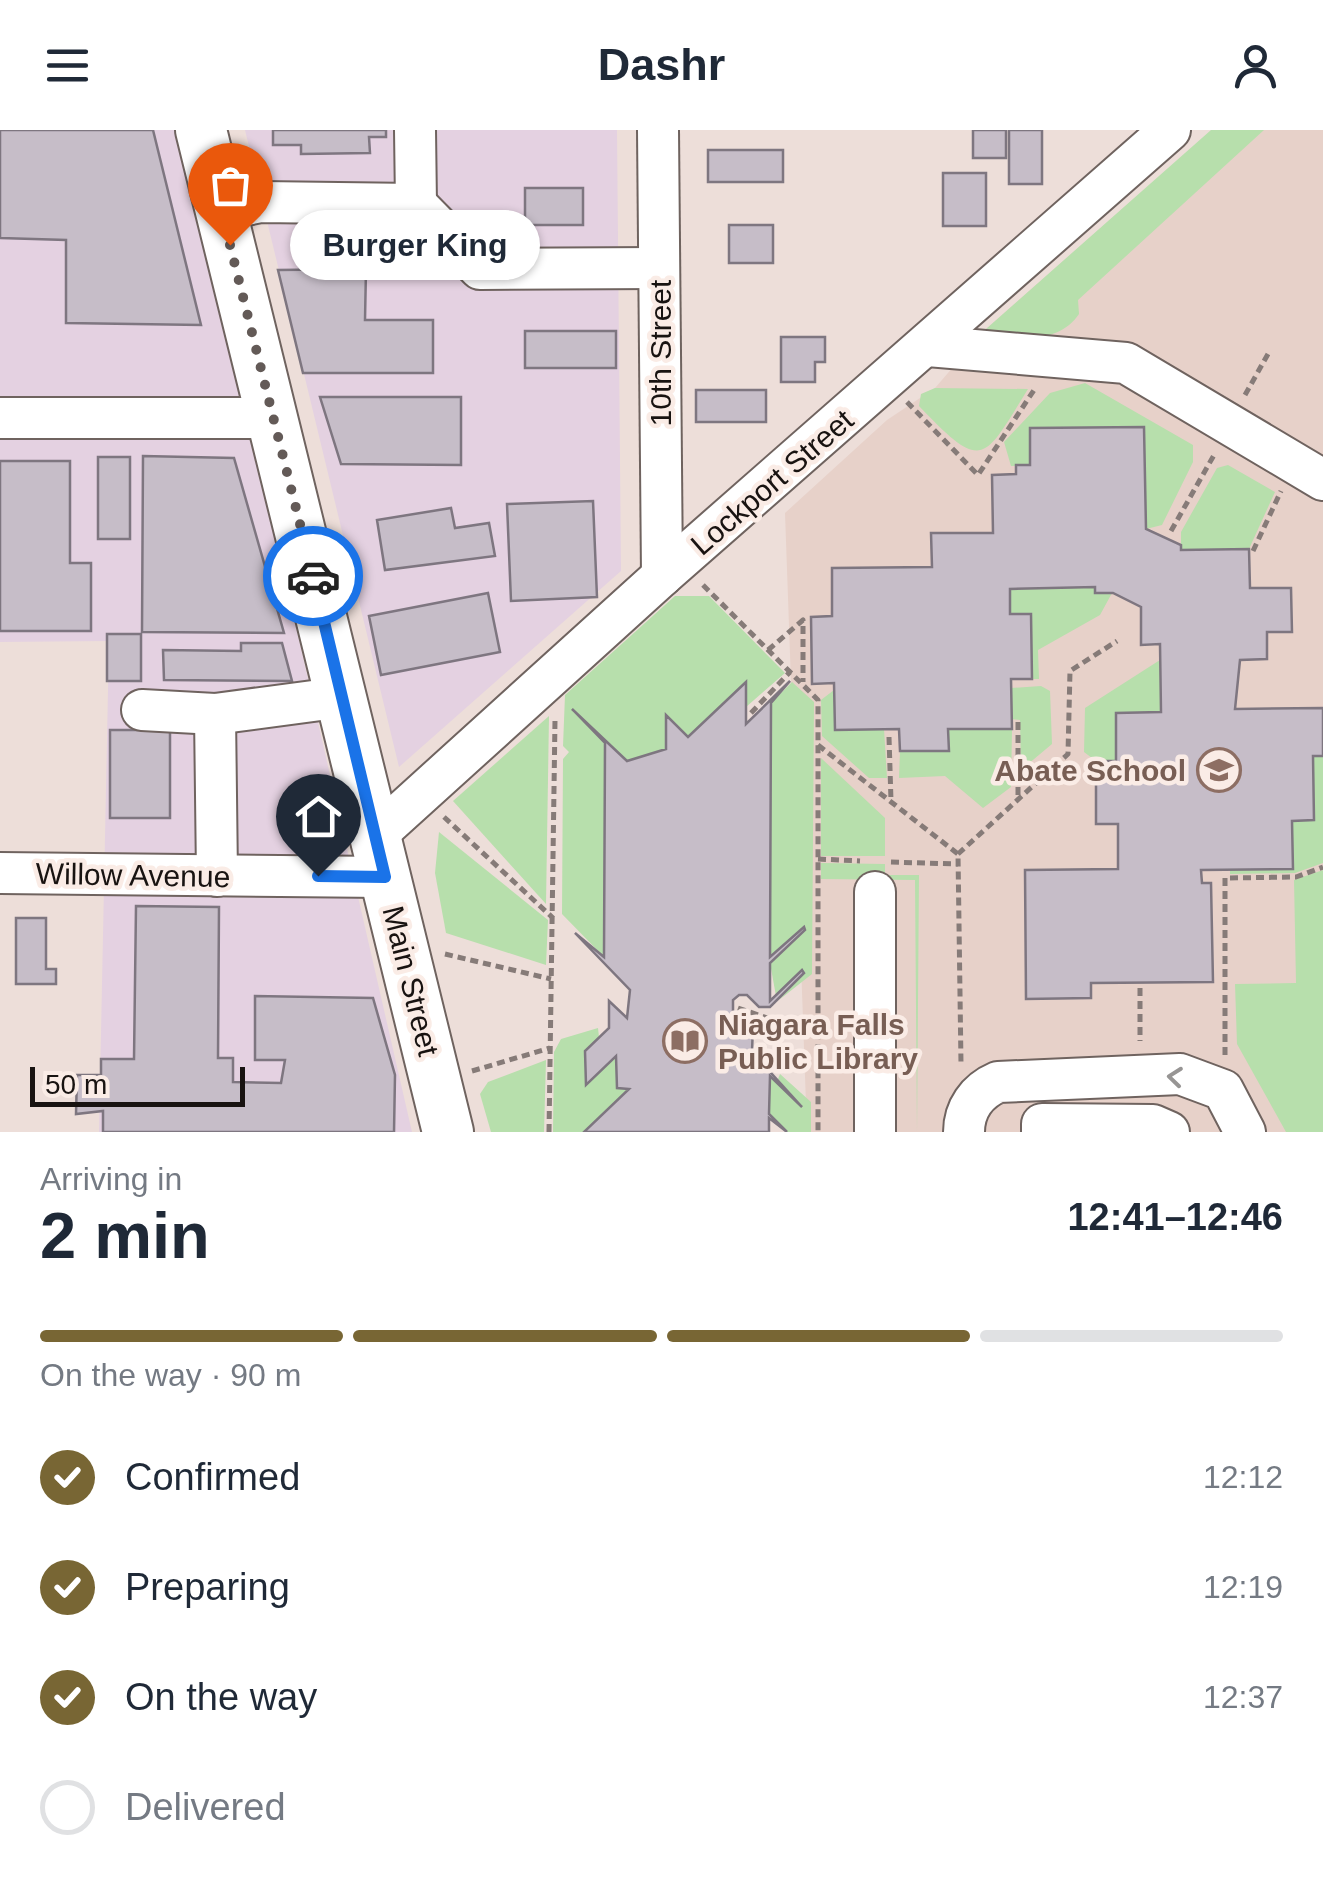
<!DOCTYPE html>
<meta charset="utf-8">
<style>
body{margin:0;font-family:Helvetica,sans-serif;background:#f2f2f3;color:#1f2937;height:100vh;display:flex;flex-direction:column;font-size:38px;white-space:nowrap}
*{box-sizing:border-box;margin:0}
p{font-size:32px;color:#747a83}
.icon{flex:none;width:55px;height:55px;fill:none;stroke:currentColor;stroke-width:2;stroke-linecap:round;stroke-linejoin:round}
.map{position:relative;height:1002px;overflow:hidden}
.drawer{display:flex;flex-direction:column;background:#fff;flex:1}
.drawer>*{flex:none}
.scale{position:absolute;left:30px;bottom:25px;width:215px;box-sizing:border-box;padding-left:10px;border:5px solid #181311;border-top:0;font-size:28px;line-height:35px;white-space:nowrap;color:#181311;-webkit-text-stroke:8px #faece6;paint-order:stroke}
.pin{position:absolute;display:grid;place-items:center;width:85px;height:85px;color:#fff;margin:-102px -42px;border-radius:50% 50% 50% 0;rotate:-45deg;box-shadow:0 0 10px #0007}
.pin .icon{rotate:45deg}
.courier{position:absolute;display:grid;place-items:center;width:100px;height:100px;margin:-50px;border:8px solid #1a73e8;border-radius:50%;background:#fff;color:#222;box-shadow:0 2px 12px #0007}
.bubble{position:absolute;height:70px;border-radius:35px;background:#fff;box-shadow:0 2px 8px #0004;font-size:32px;font-weight:600;line-height:70px;text-align:center}
.head em{font-style:normal;font-weight:600}
.head div{display:flex;flex-direction:column-reverse}
.head{display:flex;align-items:center;justify-content:space-between;height:170px;padding:0 40px}
h1{font-size:65px;font-weight:600;line-height:75px}
.bar{display:grid;grid-template-columns:repeat(4,1fr);gap:15px 10px;align-content:center;height:120px;padding:0 40px}
.bar i{height:12px;border-radius:8px;background:#e0e1e3}
.bar .on{background:#786634}
.bar p{grid-column:span 4}
ol{padding:0 40px;list-style:none}
li{display:flex;align-items:center;gap:30px;height:110px}
li p{margin-inline-start:auto}
li .icon{padding:10px;border-radius:50%;background:#786634;color:#fff;stroke-width:4}
li:last-child{color:#747a83}
li i{width:55px;height:55px;border:5px solid #e0e1e3;border-radius:50%}
header{display:flex;justify-content:space-between;align-items:center;height:130px;padding:0 40px;background:#fff;font-size:45px;font-weight:600}
.map>svg:first-child{display:block}
.commercial{fill:#e4d1e1}
.built{fill:#e7d1c9}
.green{fill:#b7dfac}
.building{fill:#c6bdc8;stroke:#7e7680;stroke-width:2.5}
.lines{fill:none;stroke-linecap:round;stroke-linejoin:round}
.minor-casing{stroke:#6f635f;stroke-width:44}
.major-casing{stroke:#6f635f;stroke-width:54}
.path{stroke:#867b78;stroke-width:5;stroke-dasharray:8 5;stroke-linecap:butt}
.minor{stroke:#fff;stroke-width:40}
.major{stroke:#fff;stroke-width:50}
.oneway{stroke:#979594}
.done{stroke:#635a57;stroke-width:10;stroke-dasharray:0 18}
.route{stroke:#1a73e8;stroke-width:12}
.labels{text-anchor:middle;dominant-baseline:central;stroke-width:9;stroke-linejoin:round;paint-order:stroke}
.street-label{font-size:30px;fill:#181311;stroke:#faece6}
.education-label{font-size:30px;font-weight:bold;fill:#785e54;stroke:#faece6;text-anchor:end}
</style>
<header><svg class="icon" aria-label="menu" viewBox="0 0 24 24"><path d="M4 6h16M4 12h16M4 18h16"/></svg>Dashr<svg class="icon" aria-label="person" viewBox="0 0 24 24"><circle cx="12" cy="8" r="4"/><path d="M4 21q1-7 8-7t8 7"/></svg></header>
<div class="map">
<svg width="1323" height="1002" viewBox="0 0 1323 1002">
<rect width="100%" height="100%" fill="#edded9"/>
<!-- commercial -->
<g class="commercial">
<polygon points="0,0 182,0 412,1002 99,1002 109,511 0,512"/>
<polygon points="245,0 617,0 621,441 399,637"/>
</g>
<!-- built -->
<polygon class="built" points="1212,0 1323,0 1323,1002 807,1002 785,383 887,290 935,258 986,199"/>
<!-- green -->
<g class="green">
<path d="M1211,0H1264L1078,170L1079,184C1059,214 1017,211 986,199Z"/>
<polygon points="1085,253 1193,315 1193,332 1162,395 1146,399 1144,297 1030,298 1030,335 1011,336 1004,312 1050,263"/>
<path d="M935,258L1028,259C983,332 983,343 919,276L921,264Z"/>
<polygon points="1228,335 1275,362 1249,419 1181,420 1181,402 1217,338"/>
<polygon points="1095,457 1095,463 1112,463 1100,485 1038,520 1039,549 1032,549 1031,485 1010,484 1010,459"/>
<polygon points="675,466 709,466 785,543 746,577 744,553 688,607 666,586 666,619 627,631 572,579 605,613 604,827 562,784 563,629 569,622 563,616 565,565"/>
<polygon points="1160,530 1161,582 1116,583 1116,631 1096,631 1084,622 1085,578"/>
<polygon points="792,552 814,572 812,844 779,870 803,844 776,866 770,833 805,801 770,827 771,573"/>
<polygon points="1041,556 1050,561 1052,614 1021,640 1020,590 1011,589 1011,558"/>
<polygon points="834,560 835,600 884,599 887,648 869,648 822,606 821,570"/>
<polygon points="549,586 546,774 453,671"/>
<polygon points="948,599 1012,599 1011,657 983,678 945,646 899,648 900,621 948,621"/>
<polygon points="1313,626 1323,626 1323,733 1295,743 1230,744 1230,740 1293,739 1292,691"/>
<polygon points="821,628 885,688 885,726 821,726"/>
<polygon points="439,702 548,790 546,835 446,803 435,743"/>
<polygon points="821,733 885,734 885,745 919,745 917,1002 915,750 821,749"/>
<polygon points="1323,740 1323,1002 1286,1002 1237,914 1235,854 1296,853 1294,750"/>
<polygon points="598,898 599,907 585,921 586,954 616,926 617,957 629,959 584,1002 553,1002 554,922 561,909"/>
<polygon points="546,930 544,1002 491,1002 480,964 488,952"/>
<polygon points="780,944 811,972 811,1002 787,1002 769,984 770,946 802,976 778,949"/>
</g>
<!-- building -->
<g class="building">
<polygon points="0,0 153,0 201,195 66,193 66,110 0,108"/>
<polygon points="273,0 386,0 386,7 369,7 370,23 301,24 301,15 273,15"/>
<rect x="973" y="0" width="33" height="28"/>
<rect x="1009" y="0" width="33" height="54"/>
<rect x="708" y="20" width="75" height="32"/>
<rect x="943" y="43" width="43" height="53"/>
<rect x="525" y="58" width="58" height="37"/>
<rect x="729" y="95" width="44" height="38"/>
<polygon points="366,139 365,190 433,190 433,243 303,243 278,140"/>
<rect x="525" y="201" width="91" height="37"/>
<polygon points="781,207 825,207 825,232 815,232 815,252 781,252"/>
<rect x="696" y="260" width="70" height="32"/>
<polygon points="320,267 461,267 461,335 341,334"/>
<polygon points="1144,297 1146,399 1181,415 1181,420 1249,419 1250,458 1291,458 1292,502 1267,502 1267,529 1240,530 1235,579 1323,578 1323,626 1313,626 1314,690 1292,691 1293,739 1201,740 1202,753 1211,753 1213,852 1091,853 1091,868 1026,869 1025,740 1118,739 1118,694 1096,694 1096,631 1116,631 1116,583 1161,582 1160,514 1141,515 1141,477 1113,463 1095,463 1095,457 1010,459 1010,484 1031,484 1032,549 1011,549 1012,599 948,599 949,621 900,621 899,599 835,600 834,553 812,554 811,487 832,486 832,438 932,437 931,403 993,403 992,345 1016,344 1016,335 1030,335 1030,298"/>
<polygon points="143,326 234,328 284,503 142,502"/>
<rect x="98" y="327" width="32" height="82"/>
<polygon points="0,331 70,331 70,433 91,433 91,501 0,501"/>
<polygon points="593,371 597,467 511,471 507,374"/>
<polygon points="451,378 455,398 489,393 495,426 385,440 377,390"/>
<polygon points="488,463 500,522 381,545 369,486"/>
<rect x="107" y="504" width="34" height="47"/>
<polygon points="241,513 282,513 292,551 164,550 163,520 241,521"/>
<polygon points="790,551 771,573 770,827 804,797 805,800 770,833 770,871 802,840 804,843 770,877 759,877 747,865 739,865 733,870 733,891 748,887 753,895 752,922 802,977 770,946 769,984 787,1002 769,988 769,1002 584,1002 629,959 617,958 616,926 586,955 585,921 609,898 609,871 627,888 630,860 575,803 604,827 605,613 572,579 627,631 666,619 666,585 688,607 746,552 746,594"/>
<rect x="110" y="600" width="60" height="88"/>
<polygon points="136,776 219,777 218,928 233,928 233,952 281,953 285,930 255,930 255,866 373,868 395,945 394,1002 103,1002 103,981 76,984 77,945 101,945 101,929 134,929"/>
<polygon points="16,788 46,788 46,839 56,839 56,854 16,854"/>
</g>
<g class="lines">
<!-- minor casing -->
<g class="minor-casing">
<g id="minor">
<polyline points="415,0 416,74"/>
<polyline points="658,0 662,446"/>
<polyline points="221,80 261,72 416,74 480,139 659,138"/>
<polyline points="928,216 1126,233 1323,350"/>
<polyline points="0,288 272,288"/>
<polyline points="142,580 215,584 343,567"/>
<polyline points="215,584 217,746"/>
<polyline points="375,706 662,446 1170,0"/>
<polyline points="0,743 385,747"/>
<polyline points="875,1002 875,762"/>
<path d="M964,1002C964,979 977,961 998,952L1180,944L1223,960L1245,1002"/>
<polyline points="1042,1002 1042,994 1153,995 1169,1002"/>
</g>
</g>
<!-- major casing -->
<g class="major-casing">
<polyline id="major" points="201,0 448,1002"/>
</g>
<!-- path -->
<g class="path">
<polyline points="1245,265 1268,224"/>
<polyline points="907,272 978,345 1034,260"/>
<polyline points="1171,401 1214,325"/>
<polyline points="1253,421 1281,361"/>
<polyline points="703,455 818,570 818,1002"/>
<polyline points="768,520 803,490 803,552"/>
<polyline points="751,583 790,542"/>
<polyline points="1018,592 1018,669"/>
<polyline points="889,607 891,671"/>
<polyline points="818,615 958,724 961,934"/>
<polyline points="444,687 553,788"/>
<polyline points="958,724 1068,624 1070,541 1117,511"/>
<polyline points="818,729 860,731"/>
<polyline points="891,732 958,734"/>
<polyline points="445,824 551,849"/>
<polyline points="1140,858 1140,911"/>
<polyline points="738,878 770,889 818,890"/>
<polyline points="1225,925 1225,748 1296,747 1323,737"/>
<polyline points="472,941 550,918"/>
<polyline points="549,1002 555,590"/>
</g>
<!-- minor -->
<use href="#minor" class="minor"/>
<!-- major -->
<use href="#major" class="major"/>
</g>
<!-- one-way arrows -->
<defs><path id="oneway-chevron" d="M-2-3.5L2.5 0L-2 3.5" fill="none" stroke-width="1.6" stroke-linecap="round" stroke-linejoin="round" transform="scale(2.5)"/></defs>
<use class="oneway" href="#oneway-chevron" transform="translate(1175 947) rotate(-174)"/>
<g class="lines">
<!-- done -->
<polyline class="done" points="230,115 313,446"/>
<!-- route -->
<polyline class="route" points="313,446 385,747 318,746"/>
</g>
<!-- icons -->
<defs>
<g id="school-ring" transform="scale(2.25)"><circle r="9.5" fill="#faece6" stroke="#8d6e63" stroke-width="1.5"/><path d="M0-5L7-2L0 1L-7-2ZM-4 1L0 2.5L4 1V4Q0 6-4 4Z" fill="#8d6e63"/></g>
<g id="library-ring" transform="scale(2.25)"><circle r="9.5" fill="#faece6" stroke="#8d6e63" stroke-width="1.5"/><path d="M-6-4Q-3-5.5-.7-3.5V5Q-3 3-6 4ZM6-4Q3-5.5 .7-3.5V5Q3 3 6 4Z" fill="#8d6e63"/></g>
</defs>
<g fill-rule="evenodd">
<use href="#school-ring" x="1219" y="640"/>
<use href="#library-ring" x="685" y="911"/>
</g>
<g class="labels">
<!-- street labels -->
<g class="street-label">
<text transform="translate(660 223) rotate(-90)">10th Street</text>
<text transform="translate(772 352) rotate(-41)">Lockport Street</text>
<text transform="translate(133 745) rotate(1)">Willow Avenue</text>
<text transform="translate(411 851) rotate(76)">Main Street</text>
</g>
<!-- education labels -->
<g class="education-label">
<text x="1186" y="640">Abate School</text>
<text x="718" y="894" text-anchor="start">Niagara Falls<tspan x="718" dy="34">Public Library</tspan></text>
</g>
</g>
</svg>
<div class="scale">50 m</div>
<div class="pin" style="left:230px;top:115px;background:#ea580c"><svg class="icon" aria-label="bag" viewBox="0 0 24 24"><path d="M5 8h14l-1 12H6zM9 8a3 3 0 0 1 6 0"/></svg></div>
<div class="pin" style="left:318px;top:746px;background:#1f2937"><svg class="icon" aria-label="home" viewBox="0 0 24 24"><path d="M3 11l9-7 9 7M6 9v11h12V9"/></svg></div>
<div class="courier" style="left:313px;top:446px"><svg class="icon" aria-label="car" viewBox="0 0 24 24"><path d="M5 17H2v-5l4-1 3-4h7l3 4 3 1v5h-3M9 17h6M6 11h13"/><circle cx="7" cy="17" r="2"/><circle cx="17" cy="17" r="2"/></svg></div>
<div class="bubble" style="left:290px;top:80px;width:250px">Burger King</div>
</div>
<section class="drawer">
<div class="head"><div><h1>2 min</h1><p>Arriving in</p></div><em>12:41–12:46</em></div>
<div class="bar"><i class="on"></i><i class="on"></i><i class="on"></i><i></i><p>On the way · 90 m</p></div>
<ol>
<li><svg class="icon" aria-label="check" viewBox="0 0 24 24"><path d="M5 12l5 5 9-10"/></svg>Confirmed<p>12:12</p></li>
<li><svg class="icon" aria-label="check" viewBox="0 0 24 24"><path d="M5 12l5 5 9-10"/></svg>Preparing<p>12:19</p></li>
<li><svg class="icon" aria-label="check" viewBox="0 0 24 24"><path d="M5 12l5 5 9-10"/></svg>On the way<p>12:37</p></li>
<li><i></i>Delivered</li>
</ol>
</section>
